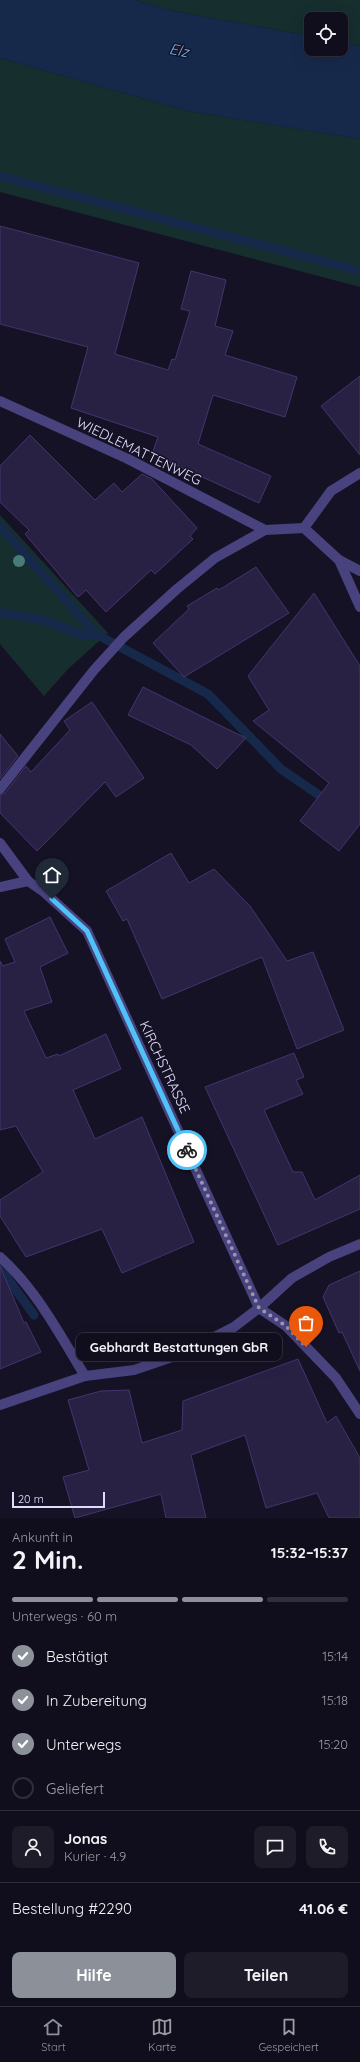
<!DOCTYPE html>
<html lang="de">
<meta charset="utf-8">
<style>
body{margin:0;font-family:Quicksand,sans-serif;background:#1e1c29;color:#f1f3f6;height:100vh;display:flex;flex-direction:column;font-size:15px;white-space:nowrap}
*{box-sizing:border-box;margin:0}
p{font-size:13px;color:#9c9ca3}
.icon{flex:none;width:22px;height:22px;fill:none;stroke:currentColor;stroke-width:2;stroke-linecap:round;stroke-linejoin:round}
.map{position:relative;height:1518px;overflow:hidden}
.details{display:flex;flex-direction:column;background:#100e1c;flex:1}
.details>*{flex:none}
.fabs{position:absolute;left:304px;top:12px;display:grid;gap:8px}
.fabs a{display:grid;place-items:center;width:44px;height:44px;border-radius:8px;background:#100e1c;box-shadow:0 4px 16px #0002,0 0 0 1px #302e3b;font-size:20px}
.scale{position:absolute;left:12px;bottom:10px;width:93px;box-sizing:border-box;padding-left:4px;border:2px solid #e0dbfb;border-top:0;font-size:11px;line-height:14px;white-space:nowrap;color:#e0dbfb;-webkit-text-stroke:3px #161225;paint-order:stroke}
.pin{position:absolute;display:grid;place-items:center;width:34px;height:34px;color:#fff;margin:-41px -17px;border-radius:50% 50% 50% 0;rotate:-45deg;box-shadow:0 0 4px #0007}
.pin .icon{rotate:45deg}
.courier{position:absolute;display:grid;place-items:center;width:40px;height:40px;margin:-20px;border:3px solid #4fc3f7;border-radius:50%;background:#fff;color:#222;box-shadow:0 1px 5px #0007}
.bubble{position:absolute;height:28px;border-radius:8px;background:#100e1c;box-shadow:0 4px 16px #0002,0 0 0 1px #302e3b;font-size:13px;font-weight:700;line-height:28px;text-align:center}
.head em{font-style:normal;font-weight:700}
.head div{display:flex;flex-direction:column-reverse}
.head{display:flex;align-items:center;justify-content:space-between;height:68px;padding:0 12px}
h1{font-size:26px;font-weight:700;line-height:30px}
.bar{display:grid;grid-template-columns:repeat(4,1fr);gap:6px 4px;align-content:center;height:48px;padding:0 12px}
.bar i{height:5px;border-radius:3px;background:#302e3b}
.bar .active{background:#8c9099}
.bar p{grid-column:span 4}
.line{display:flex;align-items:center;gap:10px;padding:0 12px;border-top:1px solid #302e3b}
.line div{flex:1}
.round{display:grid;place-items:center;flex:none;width:42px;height:42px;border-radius:8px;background:#1e1c29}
ol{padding:0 12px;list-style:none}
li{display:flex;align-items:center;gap:12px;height:44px}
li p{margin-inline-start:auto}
li .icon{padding:4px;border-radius:50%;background:#8c9099;color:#fff;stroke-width:4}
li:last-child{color:#9c9ca3}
li i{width:22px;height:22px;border:2px solid #302e3b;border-radius:50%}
.button{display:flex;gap:8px;margin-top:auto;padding:8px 12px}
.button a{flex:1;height:46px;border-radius:8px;background:#8c9099;color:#fff;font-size:16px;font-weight:700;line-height:46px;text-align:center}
.button a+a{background:#1e1c29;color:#f1f3f6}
.dock{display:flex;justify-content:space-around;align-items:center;height:56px;border-top:1px solid #302e3b;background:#100e1c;font-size:11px;color:#9c9ca3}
.dock a{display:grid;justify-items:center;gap:2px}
.dock .active{color:#8c9099}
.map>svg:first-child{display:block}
.green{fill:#162e2e}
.water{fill:#17294a}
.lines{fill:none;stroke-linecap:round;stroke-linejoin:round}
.stream{stroke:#17294a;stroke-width:9}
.building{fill:#292144;stroke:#43356d}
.minor{stroke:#48437e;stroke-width:10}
.tree{fill:#477c79}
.done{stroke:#9995b0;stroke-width:4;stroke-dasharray:0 7.2}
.route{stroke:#4fc3f7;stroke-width:5}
.labels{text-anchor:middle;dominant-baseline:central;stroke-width:3;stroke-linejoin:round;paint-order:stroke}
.street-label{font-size:14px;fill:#e0dbfb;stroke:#161225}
.water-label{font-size:15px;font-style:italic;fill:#75b1ee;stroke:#161225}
</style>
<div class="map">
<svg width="360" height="1518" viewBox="0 0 360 1518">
<rect width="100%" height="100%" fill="#161225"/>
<!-- green -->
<g class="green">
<polygon points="135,0 360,0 360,46 341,42 341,19 311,19 311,36 173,11"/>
<polygon points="0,58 188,111 360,139 360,287 0,192"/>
<polygon points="0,515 108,633 68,669 44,696 0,644"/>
</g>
<!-- water -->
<polygon class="water" points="0,0 135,0 173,11 311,36 311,49 341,49 341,42 360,46 360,139 188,111 0,58"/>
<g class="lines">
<!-- stream -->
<g class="stream">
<polyline points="0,176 360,271"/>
<polyline points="0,526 96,634 208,694 281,769 329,802"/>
<polyline points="0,613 44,620 82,635 96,634"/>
<polyline points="0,1268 34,1315"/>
</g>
</g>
<!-- building -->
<g class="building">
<polygon points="0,226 139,263 115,354 168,370 172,359 175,360 190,311 181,309 191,271 226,280 215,326 233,331 225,355 297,377 285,417 213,395 198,444 271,476 259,503 152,454 158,437 71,408 88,347 0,324"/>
<polygon points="360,376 360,455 321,406"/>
<polygon points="30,435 95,500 114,483 122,492 142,474 152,479 197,528 190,536 193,539 155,574 151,570 106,612 86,590 78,597 25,534 29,530 0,502 0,466"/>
<polygon points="256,567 289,613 184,677 153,643 189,609 187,606 217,588 219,590"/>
<polygon points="314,593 360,666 360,824 339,851 300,821 329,783 253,721 269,710 248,676"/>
<polygon points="143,687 221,726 246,738 217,769 191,745 128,715"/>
<polygon points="92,702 144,778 116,797 105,782 37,851 0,813 0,795 5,793 26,766 31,772 70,730 64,721"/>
<polygon points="0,734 18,756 0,779"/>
<polygon points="171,853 189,883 214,869 250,906 287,961 313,952 344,1030 297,1049 262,957 162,999 127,919 123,921 106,891"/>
<polygon points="50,917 68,953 40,967 52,1002 24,1011 46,1058 58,1054 59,1056 106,1034 121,1069 73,1090 95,1139 142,1117 194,1242 122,1273 102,1229 26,1257 0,1216 0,1200 43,1172 16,1126 0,1130 0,961 3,966 15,962 5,939"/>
<polygon points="294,1053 304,1077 296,1080 303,1094 264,1110 293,1172 302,1172 315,1200 360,1175 360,1209 278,1245 205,1087"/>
<polygon points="0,1266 24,1323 26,1322 41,1352 0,1369"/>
<polygon points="360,1271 360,1371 342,1332 339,1333 323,1297 329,1285"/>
<polygon points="298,1359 327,1423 336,1416 360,1458 360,1518 329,1518 317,1493 266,1508 245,1435 191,1455 206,1518 166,1518 161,1494 75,1518 63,1477 89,1470 68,1400 101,1391 129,1390 142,1443 182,1430 183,1401"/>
</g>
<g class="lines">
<!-- minor -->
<g class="minor">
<polyline points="0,401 128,459 265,530"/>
<polyline points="304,528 339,560 360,571"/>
<polyline points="339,560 360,607"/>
<polyline points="0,789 94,670 124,637 177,589 215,558 265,530 304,528 331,491 360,473"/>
<polyline points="0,843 28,881 0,887"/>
<polyline points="28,881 44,892 87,931 259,1308"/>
<path d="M0,1257C36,1289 60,1335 85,1376"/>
<polyline points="259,1308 286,1326 336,1378 360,1414"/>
<polyline points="0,1405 85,1376 134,1370 181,1354 234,1327 259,1308 292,1278 329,1257 360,1244"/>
</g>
</g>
<!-- trees -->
<circle class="tree" cx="19" cy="561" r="6"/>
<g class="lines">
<!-- done -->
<polyline class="done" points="187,1150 259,1308 286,1326 306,1347"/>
<!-- route -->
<polyline class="route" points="52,899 87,931 187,1150"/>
</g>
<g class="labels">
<!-- street labels -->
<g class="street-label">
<text transform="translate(139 451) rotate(26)">WIEDLEMATTENWEG</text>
<text transform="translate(165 1067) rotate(65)">KIRCHSTRASSE</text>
</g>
<!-- water labels -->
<g class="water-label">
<text transform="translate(179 50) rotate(12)">Elz</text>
</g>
</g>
</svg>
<div class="fabs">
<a><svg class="icon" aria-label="locate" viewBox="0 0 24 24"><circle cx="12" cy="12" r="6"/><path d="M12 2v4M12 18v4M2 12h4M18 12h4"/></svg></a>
</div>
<div class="scale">20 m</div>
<div class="pin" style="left:306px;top:1347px;background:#ea580c"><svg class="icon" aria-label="bag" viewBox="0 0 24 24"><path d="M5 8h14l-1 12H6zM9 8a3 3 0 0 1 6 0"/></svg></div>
<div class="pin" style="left:52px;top:899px;background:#1f2937"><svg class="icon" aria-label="home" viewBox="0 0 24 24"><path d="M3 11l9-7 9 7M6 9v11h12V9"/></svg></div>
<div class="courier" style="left:187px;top:1150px"><svg class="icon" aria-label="bike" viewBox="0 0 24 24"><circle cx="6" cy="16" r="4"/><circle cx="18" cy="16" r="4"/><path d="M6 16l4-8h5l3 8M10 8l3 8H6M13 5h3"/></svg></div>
<div class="bubble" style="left:76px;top:1333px;width:206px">Gebhardt Bestattungen GbR</div>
</div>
<section class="details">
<div class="head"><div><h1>2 Min.</h1><p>Ankunft in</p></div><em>15:32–15:37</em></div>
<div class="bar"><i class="active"></i><i class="active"></i><i class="active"></i><i></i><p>Unterwegs · 60 m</p></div>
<ol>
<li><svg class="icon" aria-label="check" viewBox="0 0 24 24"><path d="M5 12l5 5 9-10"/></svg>Bestätigt<p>15:14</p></li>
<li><svg class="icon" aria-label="check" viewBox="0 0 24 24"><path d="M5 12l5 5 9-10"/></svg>In Zubereitung<p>15:18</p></li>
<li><svg class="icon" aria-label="check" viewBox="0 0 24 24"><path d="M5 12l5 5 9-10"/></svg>Unterwegs<p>15:20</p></li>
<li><i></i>Geliefert</li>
</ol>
<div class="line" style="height:72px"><a class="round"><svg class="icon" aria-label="person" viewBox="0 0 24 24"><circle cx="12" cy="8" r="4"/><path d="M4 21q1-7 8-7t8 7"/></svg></a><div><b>Jonas</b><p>Kurier · 4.9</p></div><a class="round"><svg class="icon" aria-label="chat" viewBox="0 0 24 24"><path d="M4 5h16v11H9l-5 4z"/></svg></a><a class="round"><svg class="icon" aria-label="phone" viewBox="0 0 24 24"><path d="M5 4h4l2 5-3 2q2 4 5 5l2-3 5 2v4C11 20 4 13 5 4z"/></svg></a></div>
<div class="line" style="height:52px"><div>Bestellung #2290</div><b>41.06 €</b></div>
<div class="button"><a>Hilfe</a><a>Teilen</a></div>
</section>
<nav class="dock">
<a class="active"><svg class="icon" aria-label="home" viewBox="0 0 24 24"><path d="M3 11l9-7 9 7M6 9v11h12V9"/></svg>Start</a>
<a><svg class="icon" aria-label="map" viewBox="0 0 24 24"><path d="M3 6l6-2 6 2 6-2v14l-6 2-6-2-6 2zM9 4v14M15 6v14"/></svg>Karte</a>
<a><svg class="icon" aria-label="saved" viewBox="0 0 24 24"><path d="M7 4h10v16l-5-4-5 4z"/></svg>Gespeichert</a>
</nav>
